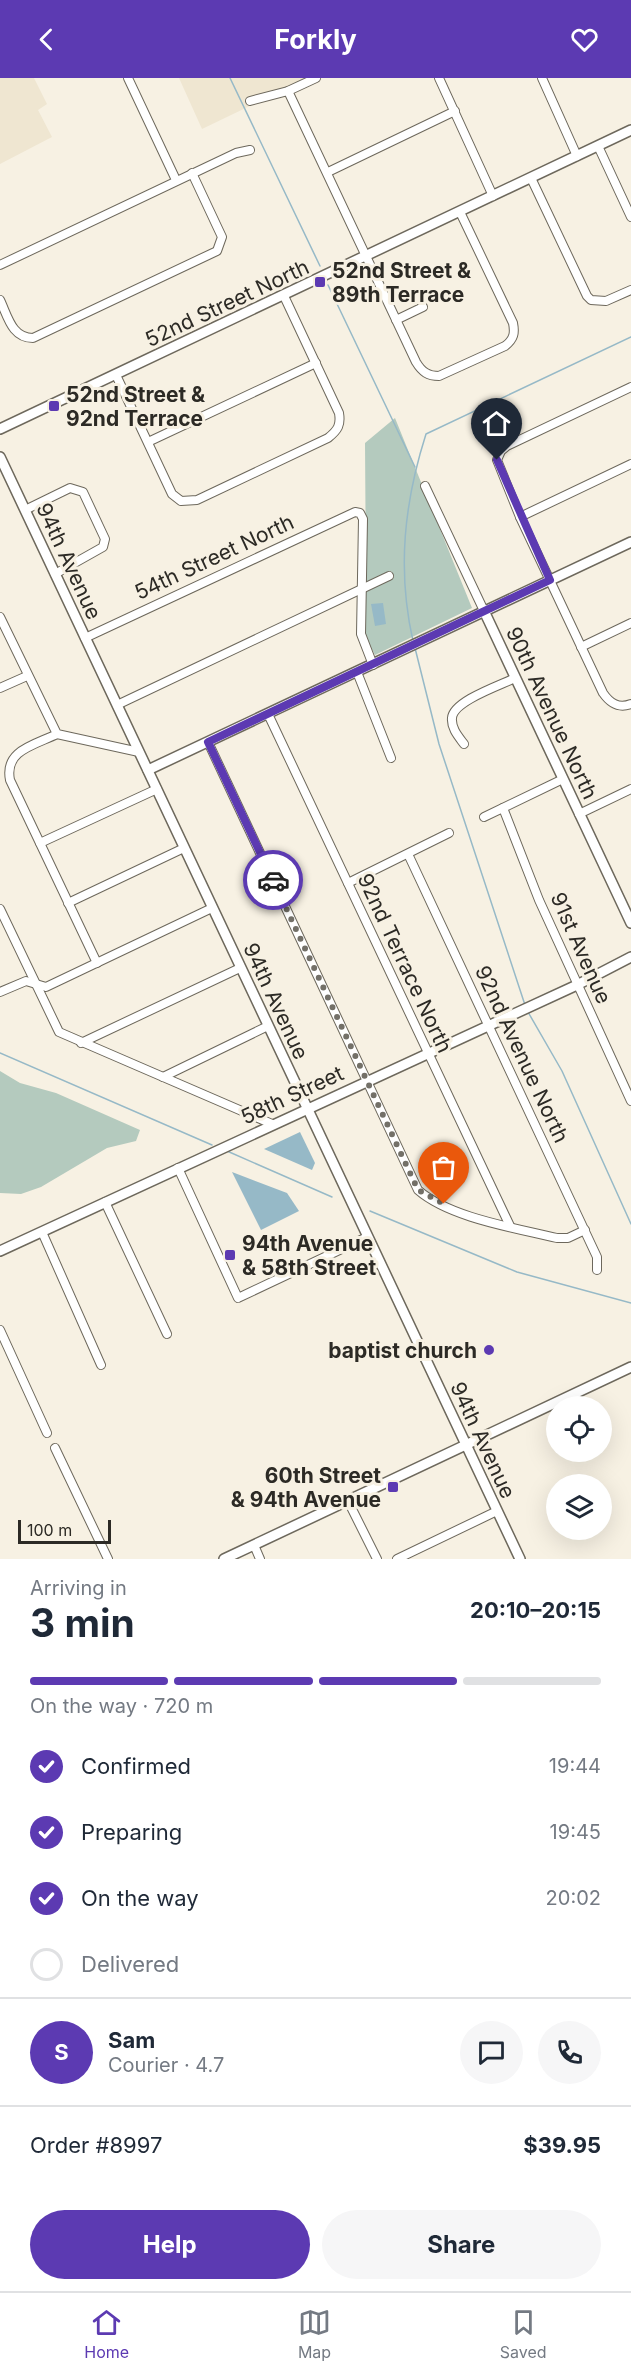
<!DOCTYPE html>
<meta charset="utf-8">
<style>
body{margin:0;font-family:Inter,sans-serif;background:#f6f6f7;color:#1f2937;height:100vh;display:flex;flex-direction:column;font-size:22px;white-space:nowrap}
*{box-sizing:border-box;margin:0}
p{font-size:20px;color:#747a83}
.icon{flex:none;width:33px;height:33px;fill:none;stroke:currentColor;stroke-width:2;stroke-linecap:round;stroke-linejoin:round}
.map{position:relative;height:1481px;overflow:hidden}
.side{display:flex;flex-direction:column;background:#fff;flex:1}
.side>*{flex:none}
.controls{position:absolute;left:546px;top:1318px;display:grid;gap:12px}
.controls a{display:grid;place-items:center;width:66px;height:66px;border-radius:50%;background:#fff;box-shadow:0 6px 24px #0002;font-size:30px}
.scale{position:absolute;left:18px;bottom:15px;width:93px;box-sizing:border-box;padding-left:6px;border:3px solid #2c2a25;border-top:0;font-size:16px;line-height:21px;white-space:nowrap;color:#2c2a25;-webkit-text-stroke:4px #f7f1e3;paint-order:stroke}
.pin{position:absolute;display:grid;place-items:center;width:51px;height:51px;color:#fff;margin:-62px -26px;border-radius:50% 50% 50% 0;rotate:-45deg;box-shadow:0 0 6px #0007}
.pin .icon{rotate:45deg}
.courier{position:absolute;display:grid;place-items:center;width:60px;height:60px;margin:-30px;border:4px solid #5c3ab2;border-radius:50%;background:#fff;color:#222;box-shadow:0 2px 8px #0007}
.overview em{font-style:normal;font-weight:700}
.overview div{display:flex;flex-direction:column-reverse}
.overview{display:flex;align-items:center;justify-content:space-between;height:102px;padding:0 30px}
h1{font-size:39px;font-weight:700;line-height:45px}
.bar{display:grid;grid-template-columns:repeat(4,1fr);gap:9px 6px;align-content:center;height:72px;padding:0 30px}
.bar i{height:8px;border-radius:4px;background:#e0e1e3}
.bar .selected{background:#5c3ab2}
.bar p{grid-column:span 4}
.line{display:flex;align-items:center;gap:15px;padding:0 30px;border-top:2px solid #e0e1e3}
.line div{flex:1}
.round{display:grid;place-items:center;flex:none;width:63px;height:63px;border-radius:32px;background:#f6f6f7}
ol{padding:0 30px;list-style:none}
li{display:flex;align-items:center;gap:18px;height:66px}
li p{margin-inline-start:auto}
li .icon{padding:6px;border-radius:50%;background:#5c3ab2;color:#fff;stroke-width:4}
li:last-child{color:#747a83}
li i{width:33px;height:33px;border:3px solid #e0e1e3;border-radius:50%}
.button{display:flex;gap:12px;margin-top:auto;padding:12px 30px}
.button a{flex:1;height:69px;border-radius:36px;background:#5c3ab2;color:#fff;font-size:24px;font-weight:700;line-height:69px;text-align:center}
.button a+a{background:#f6f6f7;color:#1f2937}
header{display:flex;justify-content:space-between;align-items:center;height:78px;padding:0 30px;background:#5c3ab2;color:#fff;font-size:27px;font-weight:700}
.tab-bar{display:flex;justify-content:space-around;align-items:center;height:84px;border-top:2px solid #e0e1e3;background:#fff;font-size:16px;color:#747a83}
.tab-bar a{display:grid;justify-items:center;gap:3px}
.tab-bar .selected{color:#5c3ab2}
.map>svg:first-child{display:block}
.built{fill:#efe6d1}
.green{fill:#b4cabe}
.water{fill:#96b9c7}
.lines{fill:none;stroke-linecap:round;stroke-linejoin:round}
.stream{stroke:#96b9c7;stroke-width:1.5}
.minor-casing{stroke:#6d685c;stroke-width:10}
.tertiary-casing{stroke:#6d685c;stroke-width:12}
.minor{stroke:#fff;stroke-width:8}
.tertiary{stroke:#fff;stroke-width:9}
.done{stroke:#737068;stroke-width:6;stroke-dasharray:0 10.8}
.route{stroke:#5c3ab2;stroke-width:8}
.poi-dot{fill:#5c3ab2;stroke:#f7f1e3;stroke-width:2}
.labels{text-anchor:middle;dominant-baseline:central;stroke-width:6;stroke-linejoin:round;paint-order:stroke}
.poi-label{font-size:21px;font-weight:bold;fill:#2c2a25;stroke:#f7f1e3;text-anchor:start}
.street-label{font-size:21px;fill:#2c2a25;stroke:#f7f1e3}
</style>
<header><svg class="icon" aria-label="back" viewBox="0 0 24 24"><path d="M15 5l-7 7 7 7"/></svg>Forkly<svg class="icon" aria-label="heart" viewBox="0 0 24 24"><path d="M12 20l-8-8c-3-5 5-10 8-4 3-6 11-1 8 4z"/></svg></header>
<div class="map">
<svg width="631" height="1481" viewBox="0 0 631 1481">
<rect width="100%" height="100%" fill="#f7f1e3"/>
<!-- built -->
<g class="built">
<polygon points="0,0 34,0 47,26 38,32 52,59 0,86"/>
<polygon points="179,0 306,0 285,11 247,20 248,26 258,24 202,51"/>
</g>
<!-- green -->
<g class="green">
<polygon points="395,340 472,530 375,577 364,556 366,513 394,499 391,493 366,506 365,365"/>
<polygon points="0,993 20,1005 56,1015 140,1052 136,1063 107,1070 41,1109 21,1116 0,1115"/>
</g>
<!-- water -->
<g class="water">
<polygon points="383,525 386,546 375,548 371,526"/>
<polygon points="300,1054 315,1085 312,1092 264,1071"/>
<polygon points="232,1094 287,1115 299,1133 261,1152"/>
</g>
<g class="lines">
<!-- stream -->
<g class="stream">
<polyline points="230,0 320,188"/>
<polyline points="328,207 415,389"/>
<path d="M413,563C397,492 404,425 426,356L631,259"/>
<polyline points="415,570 439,666 525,927"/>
<polyline points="528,934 562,993 631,1146"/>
<polyline points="0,975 212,1067"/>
<polyline points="227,1073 332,1119"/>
<polyline points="370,1133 517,1194 631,1225"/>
</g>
<!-- minor casing -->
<g class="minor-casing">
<g id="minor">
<polyline points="128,0 176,102"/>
<polyline points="439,0 493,118"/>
<polyline points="542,0 577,78"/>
<path d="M288,13L416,284C422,294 428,298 439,298L505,268C514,261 515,255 513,245L460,134"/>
<polyline points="250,23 288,13 316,0"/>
<polyline points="598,68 631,139"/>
<polyline points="328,94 455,33"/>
<polyline points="531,100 587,218 591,222 606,223 631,212"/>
<polyline points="0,187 236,75 250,72"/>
<path d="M0,222C8,239 12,260 33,260L217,173L222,159L192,95"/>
<polyline points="396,242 423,229"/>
<path d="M116,297L172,416L181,423L197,422L328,360C338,352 341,347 339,335L284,218"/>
<path d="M631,309L507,368L501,373L497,382L520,439L603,615C610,625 618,631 631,626"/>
<polyline points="148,364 316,285"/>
<polyline points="425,408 485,535"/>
<polyline points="25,432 70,410 83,414 105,461 103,469 55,496"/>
<polyline points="520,439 631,386"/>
<polyline points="0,539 57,656 139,674"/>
<polyline points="85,560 355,434 360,435 363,441 361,556 373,587"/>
<polyline points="581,569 631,545"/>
<polyline points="357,594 391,680"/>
<polyline points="0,610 27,598"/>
<polyline points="117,627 389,498"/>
<polyline points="268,636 510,1148"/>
<path d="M57,656C35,667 4,672 10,702L97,885"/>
<path d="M208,664L418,1112C450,1140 516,1150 557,1160H568L585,1152"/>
<path d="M464,666C458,658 451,650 452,640C453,623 501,607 515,600"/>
<polyline points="503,730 539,822 631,1023"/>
<polyline points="579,736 631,711"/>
<polyline points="484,739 563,701"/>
<polyline points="40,765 157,711"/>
<polyline points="408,776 597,1179 597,1192"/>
<polyline points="348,805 449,755"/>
<polyline points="68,825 184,770"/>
<polyline points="0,831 59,954 272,1046"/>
<polyline points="0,914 26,903 46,909 212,830"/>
<polyline points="81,965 240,890"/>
<polyline points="163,999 268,948"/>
<polyline points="178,1090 238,1220 367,1159"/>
<polyline points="105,1124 167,1256"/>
<polyline points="42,1154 101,1287"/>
<polyline points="0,1252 47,1355"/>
<polyline points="55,1370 108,1481"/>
<polyline points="348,1423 377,1481"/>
<polyline points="254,1467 260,1481"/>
<polyline points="397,1481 497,1433"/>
</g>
</g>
<!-- tertiary casing -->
<g class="tertiary-casing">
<g id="tertiary">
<polyline points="0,351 631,52"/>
<polyline points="0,379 520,1481"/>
<polyline points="485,535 631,845"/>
<polyline points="148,692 631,464"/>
<polyline points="0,1173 577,907 631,879"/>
<polyline points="224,1481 631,1289"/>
</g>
</g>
<!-- minor -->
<use href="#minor" class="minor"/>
<!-- tertiary -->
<use href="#tertiary" class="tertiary"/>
</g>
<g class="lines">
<!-- done -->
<polyline class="done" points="273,802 418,1112 444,1126"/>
<!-- route -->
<polyline class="route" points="273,802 208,664 550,502 497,382"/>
</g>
<!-- markers -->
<g class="poi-dot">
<rect x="314" y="198" width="12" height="12" rx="3"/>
<rect x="48" y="322" width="12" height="12" rx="3"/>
<rect x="224" y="1171" width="12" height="12" rx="3"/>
<circle cx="489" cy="1272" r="6"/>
<rect x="387" y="1403" width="12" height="12" rx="3"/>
</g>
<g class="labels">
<!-- poi labels -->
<g class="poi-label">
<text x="332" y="192">52nd Street &amp;<tspan x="332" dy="24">89th Terrace</tspan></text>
<text x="66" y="316">52nd Street &amp;<tspan x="66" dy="24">92nd Terrace</tspan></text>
<text x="242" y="1165">94th Avenue<tspan x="242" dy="24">&amp; 58th Street</tspan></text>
<text x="477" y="1272" text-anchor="end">baptist church</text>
<text x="381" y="1397" text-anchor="end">60th Street<tspan x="381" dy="24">&amp; 94th Avenue</tspan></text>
</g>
<!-- street labels -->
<g class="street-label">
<text transform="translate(227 225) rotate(-25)">52nd Street North</text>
<text transform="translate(214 479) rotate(-25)">54th Street North</text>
<text transform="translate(69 483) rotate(65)">94th Avenue</text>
<text transform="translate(552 635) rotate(65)">90th Avenue North</text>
<text transform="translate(581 870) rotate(66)">91st Avenue</text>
<text transform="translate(405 885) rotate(65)">92nd Terrace North</text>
<text transform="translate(276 923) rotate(65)">94th Avenue</text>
<text transform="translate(522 976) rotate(65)">92nd Avenue North</text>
<text transform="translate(292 1017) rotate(-25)">58th Street</text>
<text transform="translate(483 1362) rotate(65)">94th Avenue</text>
</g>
</g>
</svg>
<div class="controls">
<a><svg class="icon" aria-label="locate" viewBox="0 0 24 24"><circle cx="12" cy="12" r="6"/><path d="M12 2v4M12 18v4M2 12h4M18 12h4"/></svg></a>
<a><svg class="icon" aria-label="layers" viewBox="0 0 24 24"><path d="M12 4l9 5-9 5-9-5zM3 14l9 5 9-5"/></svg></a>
</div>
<div class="scale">100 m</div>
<div class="pin" style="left:444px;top:1126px;background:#ea580c"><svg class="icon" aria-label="bag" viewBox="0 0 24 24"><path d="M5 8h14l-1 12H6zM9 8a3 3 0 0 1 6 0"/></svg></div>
<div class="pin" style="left:497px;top:382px;background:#1f2937"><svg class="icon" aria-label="home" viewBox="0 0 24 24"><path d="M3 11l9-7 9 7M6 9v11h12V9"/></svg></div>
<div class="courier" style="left:273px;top:802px"><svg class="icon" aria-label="car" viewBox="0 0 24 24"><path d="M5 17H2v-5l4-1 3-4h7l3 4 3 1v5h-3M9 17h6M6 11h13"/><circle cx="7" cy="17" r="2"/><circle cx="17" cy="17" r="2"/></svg></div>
</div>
<section class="side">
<div class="overview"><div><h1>3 min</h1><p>Arriving in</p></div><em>20:10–20:15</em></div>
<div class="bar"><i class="selected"></i><i class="selected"></i><i class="selected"></i><i></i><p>On the way · 720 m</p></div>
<ol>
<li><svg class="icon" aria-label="check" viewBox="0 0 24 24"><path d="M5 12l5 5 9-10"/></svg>Confirmed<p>19:44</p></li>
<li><svg class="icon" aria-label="check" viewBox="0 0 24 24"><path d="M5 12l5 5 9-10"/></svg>Preparing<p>19:45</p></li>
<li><svg class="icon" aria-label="check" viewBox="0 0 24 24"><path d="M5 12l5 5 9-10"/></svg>On the way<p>20:02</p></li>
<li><i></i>Delivered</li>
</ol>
<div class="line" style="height:108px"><b class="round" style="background:#5c3ab2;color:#fff">S</b><div><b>Sam</b><p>Courier · 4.7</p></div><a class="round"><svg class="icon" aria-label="chat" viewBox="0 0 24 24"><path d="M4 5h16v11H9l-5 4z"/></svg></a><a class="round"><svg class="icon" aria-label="phone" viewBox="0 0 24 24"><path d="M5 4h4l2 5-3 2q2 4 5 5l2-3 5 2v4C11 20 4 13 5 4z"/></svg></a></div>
<div class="line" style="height:78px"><div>Order #8997</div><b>$39.95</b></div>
<div class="button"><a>Help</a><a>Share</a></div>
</section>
<nav class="tab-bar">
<a class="selected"><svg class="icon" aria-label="home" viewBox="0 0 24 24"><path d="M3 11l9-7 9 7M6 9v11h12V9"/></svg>Home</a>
<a><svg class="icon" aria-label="map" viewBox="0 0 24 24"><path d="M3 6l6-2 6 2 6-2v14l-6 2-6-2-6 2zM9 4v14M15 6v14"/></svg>Map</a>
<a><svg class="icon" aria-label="saved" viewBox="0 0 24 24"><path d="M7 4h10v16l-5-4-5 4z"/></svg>Saved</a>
</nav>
